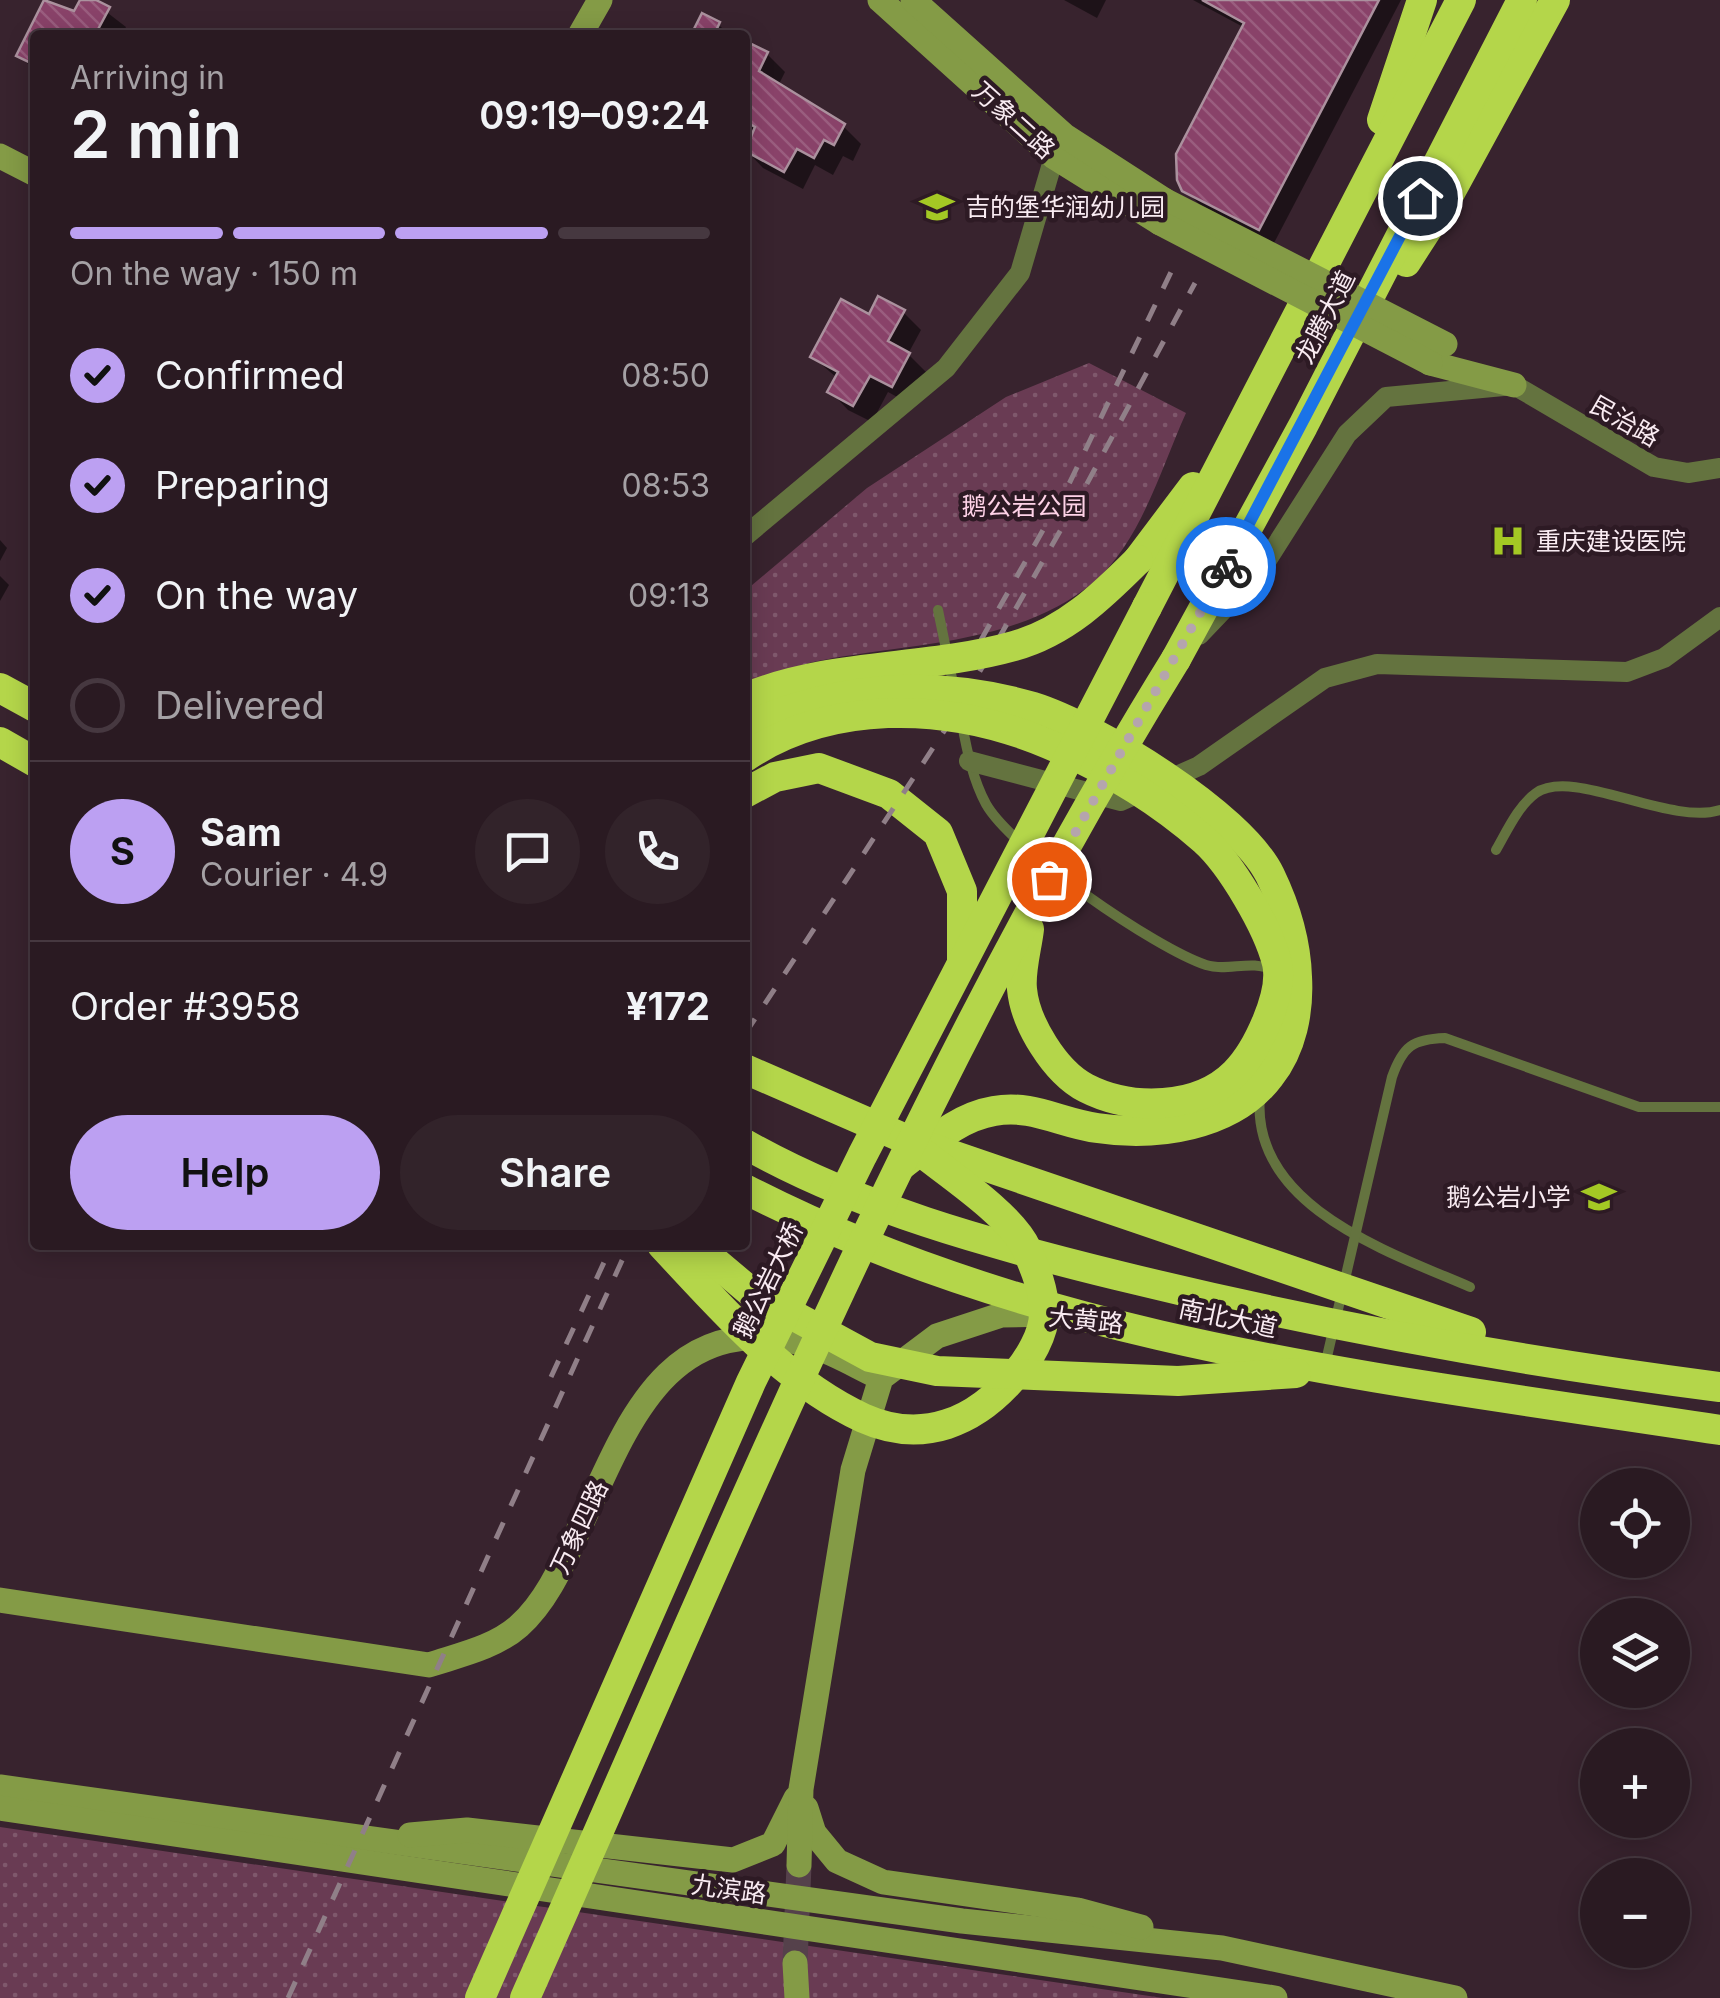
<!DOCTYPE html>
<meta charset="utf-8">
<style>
body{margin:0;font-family:Inter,"Noto Sans SC",sans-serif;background:#32232a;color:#f1f3f6;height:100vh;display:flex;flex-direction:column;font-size:38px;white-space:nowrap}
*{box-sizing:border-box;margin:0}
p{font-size:32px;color:#a5a1a5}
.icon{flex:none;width:55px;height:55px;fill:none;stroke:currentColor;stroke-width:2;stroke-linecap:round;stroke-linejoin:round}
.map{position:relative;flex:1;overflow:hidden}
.panel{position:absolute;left:30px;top:30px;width:720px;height:1220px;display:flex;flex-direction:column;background:#2a1a22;border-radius:10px;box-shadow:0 5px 25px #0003,0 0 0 2px #463840}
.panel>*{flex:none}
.buttons{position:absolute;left:1580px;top:1468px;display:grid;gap:20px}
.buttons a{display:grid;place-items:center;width:110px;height:110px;border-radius:50%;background:#2a1a22;box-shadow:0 5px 25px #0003,0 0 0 2px #463840;font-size:50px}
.pin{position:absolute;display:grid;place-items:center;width:85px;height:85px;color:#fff;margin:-42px;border:5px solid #fff;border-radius:50%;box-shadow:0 2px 10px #0007}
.courier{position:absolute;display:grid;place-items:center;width:100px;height:100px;margin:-50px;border:8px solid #1a73e8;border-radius:50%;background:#fff;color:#222;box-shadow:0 2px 12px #0007}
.summary em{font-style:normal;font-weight:600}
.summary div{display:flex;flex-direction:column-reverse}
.summary{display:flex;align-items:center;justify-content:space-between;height:170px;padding:0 40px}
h1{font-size:65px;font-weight:600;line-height:75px}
.bar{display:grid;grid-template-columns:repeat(4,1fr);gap:15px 10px;align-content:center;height:120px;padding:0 40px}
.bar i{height:12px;border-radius:8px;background:#463840}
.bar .current{background:#bca0f2}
.bar p{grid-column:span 4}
.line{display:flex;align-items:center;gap:25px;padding:0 40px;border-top:2px solid #463840}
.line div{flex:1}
.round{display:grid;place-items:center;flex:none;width:105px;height:105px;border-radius:52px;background:#32232a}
ol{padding:0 40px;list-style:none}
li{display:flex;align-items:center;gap:30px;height:110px}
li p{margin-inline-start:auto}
li .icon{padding:10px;border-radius:50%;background:#bca0f2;color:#111;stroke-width:4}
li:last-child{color:#a5a1a5}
li i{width:55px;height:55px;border:5px solid #463840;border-radius:50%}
.cta{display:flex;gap:20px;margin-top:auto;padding:20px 40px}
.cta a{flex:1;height:115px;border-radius:60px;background:#bca0f2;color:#111;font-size:40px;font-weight:600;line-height:115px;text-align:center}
.cta a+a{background:#32232a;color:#f1f3f6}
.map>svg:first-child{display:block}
.park{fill:url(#park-dots)}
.shadow{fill:#0007}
.building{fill:url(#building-back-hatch);stroke:#ab919e;stroke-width:2.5}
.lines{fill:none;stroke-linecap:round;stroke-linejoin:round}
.secondary-tunnel{stroke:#55414b;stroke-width:25;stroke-dasharray:25 12;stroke-linecap:butt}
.lane{stroke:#64733f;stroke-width:10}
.street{stroke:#64733f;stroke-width:20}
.secondary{stroke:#849b46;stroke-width:25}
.highway{stroke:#b4d64a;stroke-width:30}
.rail{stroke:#907f88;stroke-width:5;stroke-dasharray:18 18;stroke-linecap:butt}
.secondary-bridge{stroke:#849b46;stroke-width:25}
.highway-bridge{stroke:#b4d64a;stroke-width:30}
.done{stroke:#b5a5ad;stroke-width:10;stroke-dasharray:0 18}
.route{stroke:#1a73e8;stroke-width:12}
.labels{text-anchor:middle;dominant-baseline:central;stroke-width:9;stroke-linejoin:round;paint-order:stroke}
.street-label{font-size:25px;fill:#f9ebf2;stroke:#2d1a24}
.poi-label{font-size:25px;fill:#f9ebf2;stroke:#2d1a24;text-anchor:start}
.park-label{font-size:25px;fill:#fed2e7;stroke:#2d1a24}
</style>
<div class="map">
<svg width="1720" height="1998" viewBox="0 0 1720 1998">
<defs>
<pattern id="park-dots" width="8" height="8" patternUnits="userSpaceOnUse" patternTransform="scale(2.5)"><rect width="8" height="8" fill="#693b53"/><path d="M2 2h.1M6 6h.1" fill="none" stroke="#7f586c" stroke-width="1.8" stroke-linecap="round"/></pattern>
<pattern id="building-back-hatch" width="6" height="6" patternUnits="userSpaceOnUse" patternTransform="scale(2.5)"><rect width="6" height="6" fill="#894269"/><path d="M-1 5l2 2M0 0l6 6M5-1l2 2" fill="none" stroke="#9a5d7f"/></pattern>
</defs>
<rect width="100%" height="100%" fill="#38232e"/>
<!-- park -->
<g class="park">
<path d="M1089,363L1186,413C1162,466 1141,541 1095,581C1020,645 910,643 818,661C794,666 769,677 745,684V591L867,488L1006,397Z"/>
<polygon points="0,1827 1163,1998 0,1998"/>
</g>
<!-- shadow -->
<g class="shadow">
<polygon points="47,0 75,14 82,0 91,0 126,27 122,35 35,35 35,71 19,55"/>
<polygon points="1064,0 1106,0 1097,18"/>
<polygon points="1193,0 1401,0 1274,243 1200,205 1184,189 1245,28"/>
<polygon points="718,24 729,35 693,35"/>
<polygon points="671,28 686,35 667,35"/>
<polygon points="745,44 767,54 785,72 778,86 843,126 861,144 853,161 843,156 833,175 815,165 803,189 763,168 745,149 755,132 745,123"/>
<polygon points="903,312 921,330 908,354 927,373 910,404 888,392 872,422 848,410 830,391 837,378 813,357 870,317"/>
<polygon points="0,540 7,548 0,561"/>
<polygon points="0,576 9,585 0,601"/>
</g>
<!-- building -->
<g class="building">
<polygon points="44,0 74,11 80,0 96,0 110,7 95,35 35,35 35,65 16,56"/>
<polygon points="1202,0 1379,0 1259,230 1182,191 1177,180 1176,154 1244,23"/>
<polygon points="702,13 720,22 714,35 691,35"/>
<polygon points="745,41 768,52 759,71 845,124 834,145 824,140 814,158 797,149 784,172 745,151 755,127 745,121"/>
<polygon points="878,296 905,310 888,341 910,353 892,387 870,376 853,406 827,392 838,372 810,357 841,299 869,314"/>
</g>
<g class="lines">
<!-- secondary-tunnel -->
<polyline class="secondary-tunnel" points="795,1963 799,1865"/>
<!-- lane -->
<g class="lane">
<polyline points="938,610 954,688"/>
<path d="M962,724C967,751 973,780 986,804C1012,850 1155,948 1206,965C1228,972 1251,959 1273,970"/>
<path d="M1496,850C1507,831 1518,806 1536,793C1573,767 1670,826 1720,810"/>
<path d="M1260,1096C1250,1206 1389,1252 1470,1287"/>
<path d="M1326,1361L1392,1077C1403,1046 1413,1039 1445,1038L1639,1107H1720"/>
</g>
<!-- street -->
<g class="street">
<polyline points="745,536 946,368 1020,273 1054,157"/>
<polyline points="1199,635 1260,571 1347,434 1386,397 1514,385 1654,467 1688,473 1720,468"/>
<polyline points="969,761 1121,801 1199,766 1325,678 1377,664 1627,672 1664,658 1720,617"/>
</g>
<!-- secondary -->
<g class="secondary">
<polyline points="880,0 1054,157 1160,223"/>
<polyline points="913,0 1065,136 1164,200"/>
<polyline points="580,35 600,0"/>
<polyline points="0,156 35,174"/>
<polyline points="1430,363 1514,385"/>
<path d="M0,1600L429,1665C459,1655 494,1648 519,1626C547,1601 563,1563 579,1529C627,1425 668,1304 812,1346C835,1353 859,1368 881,1378"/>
<polyline points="0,1787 962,1921 1222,1948 1455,1998"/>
<polyline points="0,1808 1275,1998"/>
<polyline points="806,1808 814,1833 837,1861 883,1882 1078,1910 1141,1927"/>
<polyline points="410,1835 467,1830 733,1860 773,1844 796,1798"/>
<polyline points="799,1865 801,1789 853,1470 881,1378 937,1336 1001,1315 1058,1314"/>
<polyline points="795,1963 797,1998"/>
</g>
<!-- highway -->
<g class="highway">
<polyline points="1382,120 1422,0"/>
<polyline points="1406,262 1446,200 1555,0"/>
<polyline points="1138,560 1193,487"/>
<polyline points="1147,607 1461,0"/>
<polyline points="1176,659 1303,426 1522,0"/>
<polyline points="0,688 35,707"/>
<polyline points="0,742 35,762"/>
<polyline points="745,793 775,777 819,768 889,794 938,833 962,891 962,960"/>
</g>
<!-- rail -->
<g class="rail">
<polyline points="981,640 1069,484 1171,272"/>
<polyline points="745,1034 956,713 1083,491 1195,283"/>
<polyline points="551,1377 612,1245"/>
<polyline points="288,1998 629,1245"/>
</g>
<!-- secondary-bridge -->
<g class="secondary-bridge">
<polyline points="1164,200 1445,344"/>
<polyline points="1160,223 1430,363"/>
</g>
<!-- highway-bridge -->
<g class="highway-bridge">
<path d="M745,698C832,662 925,671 1014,646C1065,632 1102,596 1138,560"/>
<path d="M745,727C837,686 935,678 1033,707C1097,727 1240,814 1270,875C1285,906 1296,943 1297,977C1299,1011 1292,1048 1270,1076C1232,1127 1155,1137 1097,1128C1060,1123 1032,1104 994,1111C958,1117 931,1143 903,1164"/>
<path d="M745,757C830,700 943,703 1036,739C1097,763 1154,796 1204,840C1231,864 1268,927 1277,963C1284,994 1257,1051 1235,1073C1198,1110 1131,1111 1086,1088C1055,1072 1025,1023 1022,989C1020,971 1027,947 1029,929"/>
<polyline points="745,1069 908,1140 1471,1332"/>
<path d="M745,1144C858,1208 990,1244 1116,1275C1314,1324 1517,1361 1720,1387"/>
<path d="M745,1189C1047,1345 1389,1379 1720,1430"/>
<path d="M662,1245C721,1308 783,1381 863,1418C923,1445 976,1422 1016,1374C1029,1359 1044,1334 1044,1314C1045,1292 1035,1268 1026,1248C1012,1216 949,1174 920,1151"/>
<polyline points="695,1245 752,1293 870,1357 937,1371 1178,1381 1296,1373"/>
<polyline points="480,1998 751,1382 862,1156 1147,607"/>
<path d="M525,1998C727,1545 914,1082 1176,659"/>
</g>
</g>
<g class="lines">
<!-- done -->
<polyline class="done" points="1049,879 1226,567"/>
<!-- route -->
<polyline class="route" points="1226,567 1420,198"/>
</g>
<!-- icons -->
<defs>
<g id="school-bare" transform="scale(2.7)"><path d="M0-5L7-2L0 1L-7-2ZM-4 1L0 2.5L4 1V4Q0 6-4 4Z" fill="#a4c824" stroke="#2d1a24" stroke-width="2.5" paint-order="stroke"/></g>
<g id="hospital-bare" transform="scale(2.7)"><path d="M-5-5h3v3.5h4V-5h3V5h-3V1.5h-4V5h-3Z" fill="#a4c824" stroke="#2d1a24" stroke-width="2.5" paint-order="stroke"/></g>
</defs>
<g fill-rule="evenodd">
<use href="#school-bare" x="937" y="207"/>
<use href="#hospital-bare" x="1508" y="541"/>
<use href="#school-bare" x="1599" y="1197"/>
</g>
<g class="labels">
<!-- street labels -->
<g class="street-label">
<text transform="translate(1014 120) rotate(42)">万象二路</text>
<text transform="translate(1325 317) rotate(-63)">龙腾大道</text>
<text transform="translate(1625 421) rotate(30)">民治路</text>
<text transform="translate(768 1280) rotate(-64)">鹅公岩大桥</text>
<text transform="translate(1228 1318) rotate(12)">南北大道</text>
<text transform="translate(1086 1320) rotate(6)">大黄路</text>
<text transform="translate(579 1527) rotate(-65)">万象四路</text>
<text transform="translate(729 1889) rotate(8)">九滨路</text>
</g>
<!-- poi labels -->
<g class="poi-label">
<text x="965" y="207">吉的堡华润幼儿园</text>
<text x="1536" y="541">重庆建设医院</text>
<text x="1571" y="1197" text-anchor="end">鹅公岩小学</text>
</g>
<!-- park labels -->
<g class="park-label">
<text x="1024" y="506">鹅公岩公园</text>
</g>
</g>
</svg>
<div class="buttons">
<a><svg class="icon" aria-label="locate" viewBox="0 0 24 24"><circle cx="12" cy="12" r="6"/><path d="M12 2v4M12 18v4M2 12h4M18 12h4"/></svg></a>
<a><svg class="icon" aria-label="layers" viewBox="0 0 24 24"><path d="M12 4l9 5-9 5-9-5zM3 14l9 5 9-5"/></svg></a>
<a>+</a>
<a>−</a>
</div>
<div class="pin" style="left:1049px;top:879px;background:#ea580c"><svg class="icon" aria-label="bag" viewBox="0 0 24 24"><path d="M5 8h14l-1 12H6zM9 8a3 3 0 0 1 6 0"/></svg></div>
<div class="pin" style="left:1420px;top:198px;background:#1f2937"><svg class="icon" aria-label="home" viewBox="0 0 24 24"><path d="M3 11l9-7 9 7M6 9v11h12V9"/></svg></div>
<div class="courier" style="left:1226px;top:567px"><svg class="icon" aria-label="bike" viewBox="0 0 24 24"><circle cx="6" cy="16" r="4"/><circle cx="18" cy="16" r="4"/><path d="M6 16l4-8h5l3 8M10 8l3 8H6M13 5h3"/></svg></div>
<section class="panel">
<div class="summary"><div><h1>2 min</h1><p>Arriving in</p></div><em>09:19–09:24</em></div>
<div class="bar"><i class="current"></i><i class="current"></i><i class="current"></i><i></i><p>On the way · 150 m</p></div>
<ol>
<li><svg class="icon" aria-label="check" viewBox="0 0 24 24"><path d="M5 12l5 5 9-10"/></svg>Confirmed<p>08:50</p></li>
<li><svg class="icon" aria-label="check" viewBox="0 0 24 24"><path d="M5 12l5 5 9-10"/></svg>Preparing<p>08:53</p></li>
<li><svg class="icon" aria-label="check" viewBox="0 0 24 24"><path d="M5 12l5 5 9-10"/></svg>On the way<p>09:13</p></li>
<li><i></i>Delivered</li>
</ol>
<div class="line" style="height:180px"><b class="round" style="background:#bca0f2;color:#111">S</b><div><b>Sam</b><p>Courier · 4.9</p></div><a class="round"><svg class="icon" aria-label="chat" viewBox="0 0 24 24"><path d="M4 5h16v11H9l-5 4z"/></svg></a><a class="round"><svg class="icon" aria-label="phone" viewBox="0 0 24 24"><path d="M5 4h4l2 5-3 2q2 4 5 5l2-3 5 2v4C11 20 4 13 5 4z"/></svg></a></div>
<div class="line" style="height:130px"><div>Order #3958</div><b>¥172</b></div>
<div class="cta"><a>Help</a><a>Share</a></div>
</section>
</div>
